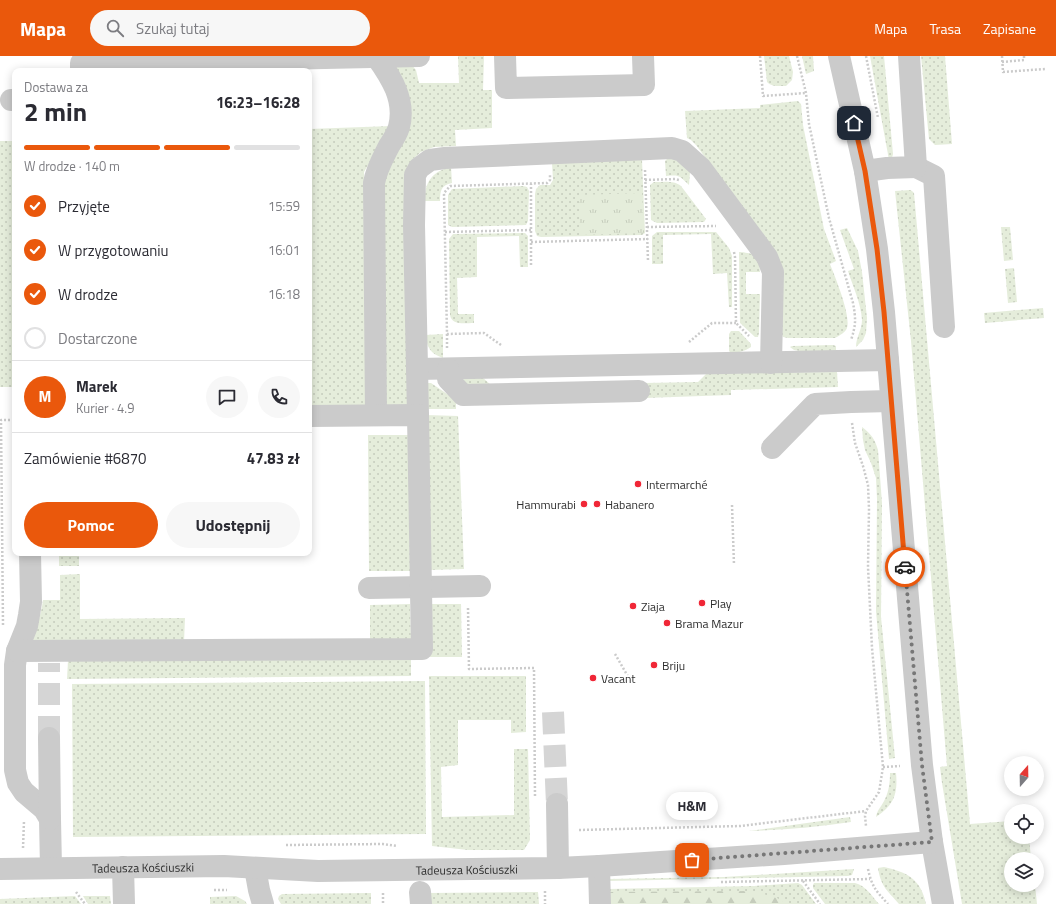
<!DOCTYPE html>
<html lang="pl">
<meta charset="utf-8">
<style>
body{margin:0;font-family:"Titillium Web",sans-serif;background:#f7f7f7;color:#2b2b33;height:100vh;display:flex;flex-direction:column;font-size:15px;white-space:nowrap}
*{box-sizing:border-box;margin:0}
p{font-size:13px;color:#7c7c81}
.icon{flex:none;width:22px;height:22px;fill:none;stroke:currentColor;stroke-width:2;stroke-linecap:round;stroke-linejoin:round}
.map{position:relative;flex:1;overflow:hidden}
.panel{position:absolute;left:12px;top:12px;width:300px;height:488px;display:flex;flex-direction:column;background:#fff;border-radius:8px;box-shadow:0 2px 10px #0003}
.panel>*{flex:none}
.needle{width:26px;rotate:20deg}
.controls{position:absolute;left:1004px;top:700px;display:grid;gap:8px}
.controls a{display:grid;place-items:center;width:40px;height:40px;border-radius:50%;background:#fff;box-shadow:0 2px 10px #0003;font-size:20px}
.pin{position:absolute;display:grid;place-items:center;width:34px;height:34px;color:#fff;margin:-17px;border-radius:8px;box-shadow:0 2px 6px #0006}
.courier{position:absolute;display:grid;place-items:center;width:40px;height:40px;margin:-20px;border:3px solid #ea580c;border-radius:50%;background:#fff;color:#222;box-shadow:0 1px 5px #0007}
.bubble{position:absolute;height:28px;border-radius:14px;background:#fff;box-shadow:0 2px 10px #0003;font-size:13px;font-weight:700;line-height:28px;text-align:center}
.head em{font-style:normal;font-weight:700}
.head div{display:flex;flex-direction:column-reverse}
.head{display:flex;align-items:center;justify-content:space-between;height:68px;padding:0 12px}
h1{font-size:26px;font-weight:700;line-height:30px}
.bar{display:grid;grid-template-columns:repeat(4,1fr);gap:6px 4px;align-content:center;height:48px;padding:0 12px}
.bar i{height:5px;border-radius:3px;background:#e1e1e2}
.bar .active{background:#ea580c}
.bar p{grid-column:span 4}
.line{display:flex;align-items:center;gap:10px;padding:0 12px;border-top:1px solid #e1e1e2}
.line div{flex:1}
.round{display:grid;place-items:center;flex:none;width:42px;height:42px;border-radius:21px;background:#f7f7f7}
ol{padding:0 12px;list-style:none}
li{display:flex;align-items:center;gap:12px;height:44px}
li p{margin-inline-start:auto}
li .icon{padding:4px;border-radius:50%;background:#ea580c;color:#fff;stroke-width:4}
li:last-child{color:#7c7c81}
li i{width:22px;height:22px;border:2px solid #e1e1e2;border-radius:50%}
.cta{display:flex;gap:8px;margin-top:auto;padding:8px 12px}
.cta a{flex:1;height:46px;border-radius:24px;background:#ea580c;color:#fff;font-size:16px;font-weight:700;line-height:46px;text-align:center}
.cta a+a{background:#f7f7f7;color:#2b2b33}
header{display:flex;align-items:center;gap:24px;box-sizing:border-box;height:56px;padding:0 20px;background:#ea580c;color:#fff}
header strong{font-size:19px}
nav{display:flex;gap:22px;margin-inline-start:auto;font-size:14px}
.search{width:280px;height:36px;background:#f7f7f7;display:flex;align-items:center;gap:10px;box-sizing:border-box;padding:0 14px;border-radius:22px;color:#7c7c81;font-size:15px}
.map>svg:first-child{display:block}
.grass{fill:url(#grass-dots)}
.forest{fill:url(#forest-firs)}
.park{fill:url(#park-tufts)}
.lines{fill:none;stroke-linecap:round;stroke-linejoin:round}
.minor-tunnel{stroke:#d5d5d5;stroke-width:22;stroke-dasharray:22 11;stroke-linecap:butt}
.path{stroke:#cbcbcb;stroke-width:2.5;stroke-dasharray:2 2;stroke-linecap:butt}
.minor{stroke:#cbcbcb;stroke-width:22}
.done{stroke:#777;stroke-width:4;stroke-dasharray:0 7.2}
.route{stroke:#ea580c;stroke-width:5}
.poi-dot{fill:#f02636;stroke:#fff;stroke-width:1.5}
.labels{text-anchor:middle;dominant-baseline:central;stroke-width:4;stroke-linejoin:round;paint-order:stroke}
.poi-label{font-size:12px;fill:#2e2e2e;stroke:#fff;text-anchor:start}
.street-label{font-size:12px;fill:#2e2e2e;stroke:#fff}
</style>
<header>
<strong>Mapa</strong>
<div class="search"><svg class="icon" aria-label="search" viewBox="0 0 24 24"><circle cx="10" cy="10" r="6"/><path d="M15 15l6 6"/></svg>Szukaj tutaj</div>
<nav><a>Mapa</a><a>Trasa</a><a>Zapisane</a></nav>
</header>
<div class="map">
<svg width="1056" height="848" viewBox="0 0 1056 848">
<defs>
<pattern id="grass-dots" width="8" height="8" patternUnits="userSpaceOnUse"><rect width="8" height="8" fill="#e5eddb"/><path d="M2 2h.1M6 6h.1" fill="none" stroke="#c5ccbc" stroke-width="1.8" stroke-linecap="round"/></pattern>
<pattern id="forest-firs" width="22" height="20" patternUnits="userSpaceOnUse"><rect width="22" height="20" fill="#e5eddb"/><path d="M5 1l3.5 6h-7zM16 11l3.5 6h-7z" fill="#c5ccbc"/></pattern>
<pattern id="park-tufts" width="24" height="20" patternUnits="userSpaceOnUse"><rect width="24" height="20" fill="#e5eddb"/><path d="M3 7l-1-3M5 7V3M7 7l1-3M15 17l-1-3M17 17v-4M19 17l1-3" fill="none" stroke="#c5ccbc"/></pattern>
</defs>
<rect width="100%" height="100%" fill="#fff"/>
<!-- grass -->
<g class="grass">
<polygon points="458,0 484,0 483,34 492,34 492,72 455,74 456,90 434,91 421,96 413,103 408,354 383,354 381,130 391,105 389,5 410,7 416,14 419,27 459,27"/>
<path d="M764,0H789L793,16L792,24L786,30C778,30 772,31 767,26Z"/>
<polygon points="802,0 813,0 814,15 806,18"/>
<polygon points="870,0 884,0 893,98 892,102 889,104"/>
<polygon points="921,0 945,0 952,88 935,89 929,83"/>
<path d="M798,45L801,48L803,69L824,173L836,205L830,208C835,221 851,259 847,272C845,277 840,279 835,282H788L783,281L781,276L775,195L696,89L691,84L687,82L685,55L760,52V49Z"/>
<polygon points="391,70 364,116 367,350 309,351 309,73"/>
<rect x="0" y="85" width="15" height="246"/>
<polygon points="640,103 642,104 645,177 642,179 541,181 537,180 535,175 535,138 536,133 540,129 550,129 553,124 552,107"/>
<path d="M667,103C679,101 682,109 690,116L689,129C678,119 680,119 666,120L665,105Z"/>
<path d="M451,111L452,127C441,129 440,135 440,145H425C424,126 433,115 451,111Z"/>
<path d="M654,126C663,126 674,124 681,130L706,163L704,166L657,167L651,164L650,129Z"/>
<polygon points="523,130 527,131 529,135 528,165 526,169 452,171 448,169 448,139 452,133"/>
<polygon points="910,134 912,135 914,137 970,768 1011,765 1011,781 1029,781 1031,803 1011,803 1011,829 1035,829 1037,848 962,848 942,727 940,711 947,710 911,285 895,135"/>
<polygon points="1001,171 1010,171 1013,204 1004,205"/>
<path d="M847,172L858,195L862,216L867,262L866,277L863,284L856,291C856,281 862,274 862,264C861,247 853,231 848,215L854,213L840,174Z"/>
<polygon points="657,176 716,176 729,192 732,200 732,251 729,251 727,217 713,218 711,178 663,179 663,208 652,208 652,180"/>
<path d="M525,177L528,180V211H520L519,180L477,181V221L457,222L458,258H474V267C465,267 452,270 450,259L449,183L453,178Z"/>
<path d="M739,196C742,196 749,197 752,198C758,202 760,209 760,216H746V238H760L759,277L758,281H755L740,267Z"/>
<polygon points="1014,212 1017,246 1008,247 1005,213"/>
<polygon points="1043,252 1044,262 985,267 984,257"/>
<path d="M731,275H739L751,288V291C745,295 738,297 731,297L729,295V278Z"/>
<path d="M443,278V302C431,298 426,291 426,279Z"/>
<polygon points="833,289 836,290 836,295 800,295 794,294 790,291 792,290"/>
<polygon points="837,316 838,331 731,334 731,339 645,342 644,327 698,326 707,317"/>
<polygon points="482,321 492,330 468,332 463,323"/>
<polygon points="426,327 431,327 456,344 456,353 426,353"/>
<polygon points="426,359 458,360 464,513 428,514"/>
<path d="M862,371C871,378 875,383 878,394L882,447L881,561L895,702L889,703L876,555L877,443L876,422L871,407L865,394L863,384Z"/>
<polygon points="368,379 409,379 410,515 369,515"/>
<rect x="59" y="497" width="20" height="13"/>
<path d="M80,518V563L185,562L184,586L29,588C36,573 41,560 43,544H60V519Z"/>
<polygon points="410,548 411,584 370,584 370,549"/>
<polygon points="427,548 461,548 462,601 428,601"/>
<polygon points="411,602 411,620 67,623 68,605"/>
<polygon points="429,620 526,620 526,676 511,677 511,664 458,664 458,709 441,711 442,761 514,759 514,693 528,693 530,784 524,794 468,794 432,790"/>
<polygon points="425,625 426,778 73,781 72,628"/>
<path d="M890,717H896C898,738 894,749 876,761C877,754 882,750 885,743C889,735 890,726 890,717Z"/>
<path d="M850,761L851,766C817,771 783,774 749,775Z"/>
<path d="M884,811C907,816 921,823 926,848H899C887,834 881,831 878,812Z"/>
<polygon points="854,813 852,819 848,820 608,825 608,823 724,821"/>
<polygon points="798,827 802,829 816,848 608,848 608,833 754,830"/>
<path d="M814,827H855C865,829 872,840 879,848H825L813,832V829Z"/>
<polygon points="538,836 539,848 428,848 428,837"/>
<polygon points="371,837 371,848 281,848 278,843 279,840 282,838"/>
<polygon points="75,840 81,848 0,848 0,843"/>
<polygon points="83,840 110,840 111,848 88,848"/>
<polygon points="236,840 245,845 247,848 210,848 210,841"/>
</g>
<!-- forest -->
<polygon class="forest" points="753,835 777,842 788,848 610,848 610,836"/>
<!-- park -->
<polygon class="park" points="642,137 644,177 580,179 579,139"/>
<g class="lines">
<!-- minor-tunnel -->
<g class="minor-tunnel">
<polyline points="553,656 557,748"/>
<polyline points="49,682 49,607"/>
</g>
<!-- path -->
<g class="path">
<polyline points="760,0 763,40 806,37"/>
<path d="M797,0L806,37L809,68L829,162L853,247C856,263 856,269 851,284"/>
<polyline points="866,0 878,62"/>
<polyline points="1002,0 1003,16 1045,13"/>
<polyline points="1002,6 1024,4 1024,0"/>
<polyline points="645,114 648,205"/>
<polyline points="645,124 675,123 679,124"/>
<polyline points="647,171 716,170"/>
<polyline points="445,176 531,174"/>
<polyline points="531,186 648,183"/>
<polyline points="734,196 735,201 736,267 749,280"/>
<polyline points="531,209 531,128"/>
<polyline points="447,278 447,292"/>
<polyline points="689,286 712,267 736,267"/>
<polyline points="501,289 484,277 447,278 444,137 450,130 547,127 550,124 550,118"/>
<polyline points="852,367 855,387 863,410 868,429 869,453 868,511 872,592 883,711 879,736 866,755 865,760 866,770"/>
<polyline points="732,449 734,509"/>
<polyline points="468,552 469,613 534,612 535,742"/>
<polyline points="3,569 1,364 15,364"/>
<polyline points="615,598 633,629"/>
<polyline points="883,711 900,710"/>
<polyline points="579,774 740,770 866,755"/>
<polyline points="286,789 383,788 397,790"/>
<polyline points="23,792 24,765"/>
<path d="M868,813C872,831 876,835 888,848"/>
<polyline points="803,825 820,848"/>
<polyline points="721,826 870,823"/>
<polyline points="214,834 227,834"/>
<polyline points="545,835 545,848"/>
<polyline points="76,836 85,848"/>
<polyline points="383,837 383,848"/>
</g>
<!-- minor -->
<g class="minor">
<polyline points="505,0 506,32 644,29 643,0"/>
<polyline points="839,0 865,115 877,193 884,256 922,709 932,786 943,848"/>
<polyline points="81,15 81,7 419,0"/>
<polyline points="11,44 15,44"/>
<polyline points="916,111 934,120 944,271"/>
<polyline points="865,115 887,112 916,111 909,0"/>
<polyline points="417,313 888,304"/>
<polyline points="448,313 448,323 463,339 639,335"/>
<path d="M376,359L374,127C376,114 383,102 389,90C393,84 397,78 399,71C406,44 391,21 376,0"/>
<polyline points="418,359 414,169 415,119 419,112 430,104 445,102 672,92 682,95 701,112 767,201 773,216 771,307"/>
<polyline points="772,392 815,348 851,346 891,345"/>
<polyline points="30,497 31,546 29,559 27,570 17,595 15,609 15,714 18,727 24,736 44,753 50,763 51,812"/>
<polyline points="369,532 480,530"/>
<polyline points="17,595 422,593 418,359 309,360"/>
<polyline points="49,682 50,763"/>
<polyline points="557,748 558,812"/>
<polyline points="599,810 600,848"/>
<polyline points="123,811 124,848"/>
<polyline points="255,812 259,834 263,848"/>
<path id="s1" d="M0,813L224,810L318,815L558,812L599,810L784,798L932,786"/>
<polyline points="420,836 421,848"/>
</g>
</g>
<g class="lines">
<!-- done -->
<polyline class="done" points="692,804 932,786 922,709 905,511"/>
<!-- route -->
<polyline class="route" points="854,67 865,115 877,193 884,256 905,511"/>
</g>
<!-- markers -->
<g class="poi-dot">
<circle cx="638" cy="428" r="4"/>
<circle cx="584" cy="448" r="4"/>
<circle cx="597" cy="448" r="4"/>
<circle cx="702" cy="547" r="4"/>
<circle cx="633" cy="550" r="4"/>
<circle cx="667" cy="567" r="4"/>
<circle cx="654" cy="609" r="4"/>
<circle cx="593" cy="622" r="4"/>
</g>
<g class="labels">
<!-- poi labels -->
<g class="poi-label">
<text x="646" y="428">Intermarché</text>
<text x="576" y="448" text-anchor="end">Hammurabi</text>
<text x="605" y="448">Habanero</text>
<text x="710" y="547">Play</text>
<text x="641" y="550">Ziaja</text>
<text x="675" y="567">Brama Mazur</text>
<text x="662" y="609">Briju</text>
<text x="601" y="622">Vacant</text>
</g>
<!-- street labels -->
<g class="street-label">
<text stroke="none"><textPath href="#s1" startOffset="143">Tadeusza Kościuszki</textPath></text>
<text stroke="none"><textPath href="#s1" startOffset="467">Tadeusza Kościuszki</textPath></text>
</g>
</g>
</svg>
<div class="controls">
<a><svg class="needle" viewBox="-14 -14 28 28"><path d="M0-13l5 13h-10z" fill="#e53935"/><path d="M0 13l5-13h-10z" fill="#7c7c81"/></svg></a>
<a><svg class="icon" aria-label="locate" viewBox="0 0 24 24"><circle cx="12" cy="12" r="6"/><path d="M12 2v4M12 18v4M2 12h4M18 12h4"/></svg></a>
<a><svg class="icon" aria-label="layers" viewBox="0 0 24 24"><path d="M12 4l9 5-9 5-9-5zM3 14l9 5 9-5"/></svg></a>
</div>
<div class="pin" style="left:692px;top:804px;background:#ea580c"><svg class="icon" aria-label="bag" viewBox="0 0 24 24"><path d="M5 8h14l-1 12H6zM9 8a3 3 0 0 1 6 0"/></svg></div>
<div class="pin" style="left:854px;top:67px;background:#1f2937"><svg class="icon" aria-label="home" viewBox="0 0 24 24"><path d="M3 11l9-7 9 7M6 9v11h12V9"/></svg></div>
<div class="courier" style="left:905px;top:511px"><svg class="icon" aria-label="car" viewBox="0 0 24 24"><path d="M5 17H2v-5l4-1 3-4h7l3 4 3 1v5h-3M9 17h6M6 11h13"/><circle cx="7" cy="17" r="2"/><circle cx="17" cy="17" r="2"/></svg></div>
<div class="bubble" style="left:666px;top:736px;width:52px">H&amp;M</div>
<section class="panel">
<div class="head"><div><h1>2 min</h1><p>Dostawa za</p></div><em>16:23–16:28</em></div>
<div class="bar"><i class="active"></i><i class="active"></i><i class="active"></i><i></i><p>W drodze · 140 m</p></div>
<ol>
<li><svg class="icon" aria-label="check" viewBox="0 0 24 24"><path d="M5 12l5 5 9-10"/></svg>Przyjęte<p>15:59</p></li>
<li><svg class="icon" aria-label="check" viewBox="0 0 24 24"><path d="M5 12l5 5 9-10"/></svg>W przygotowaniu<p>16:01</p></li>
<li><svg class="icon" aria-label="check" viewBox="0 0 24 24"><path d="M5 12l5 5 9-10"/></svg>W drodze<p>16:18</p></li>
<li><i></i>Dostarczone</li>
</ol>
<div class="line" style="height:72px"><b class="round" style="background:#ea580c;color:#fff">M</b><div><b>Marek</b><p>Kurier · 4.9</p></div><a class="round"><svg class="icon" aria-label="chat" viewBox="0 0 24 24"><path d="M4 5h16v11H9l-5 4z"/></svg></a><a class="round"><svg class="icon" aria-label="phone" viewBox="0 0 24 24"><path d="M5 4h4l2 5-3 2q2 4 5 5l2-3 5 2v4C11 20 4 13 5 4z"/></svg></a></div>
<div class="line" style="height:52px"><div>Zamówienie #6870</div><b>47.83 zł</b></div>
<div class="cta"><a>Pomoc</a><a>Udostępnij</a></div>
</section>
</div>
